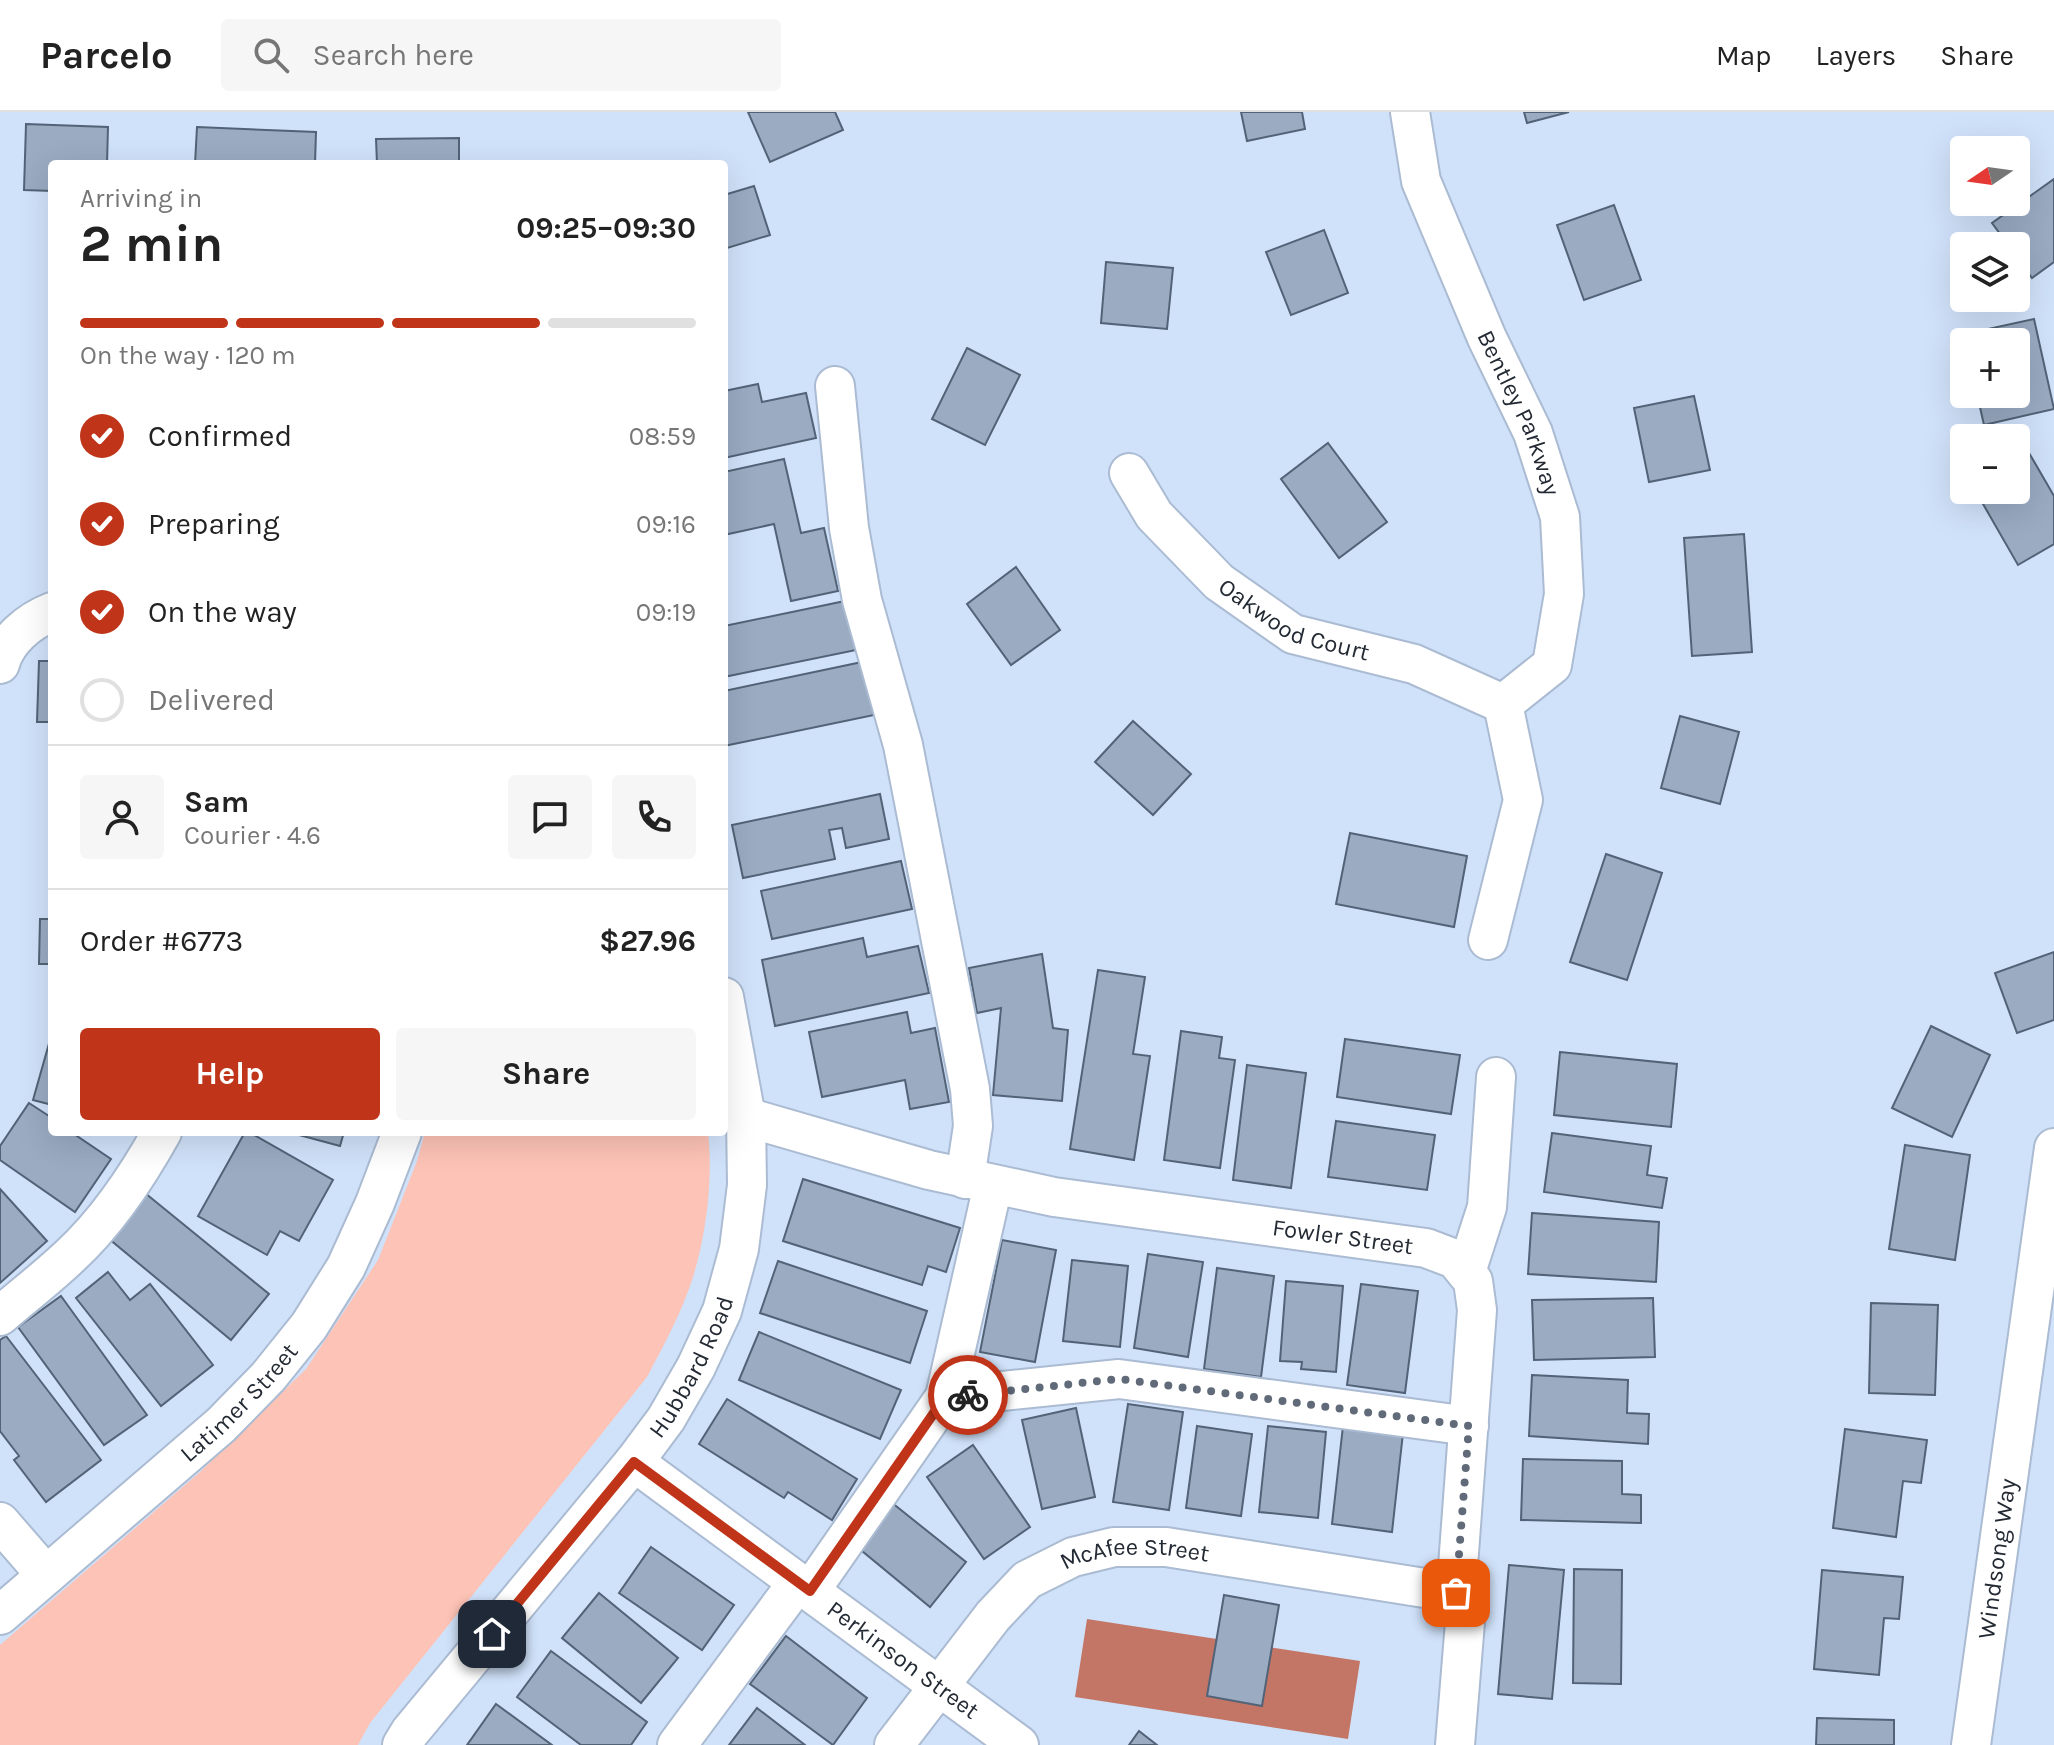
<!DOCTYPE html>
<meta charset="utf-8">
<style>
body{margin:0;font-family:Karla,sans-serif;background:#f6f6f6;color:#222;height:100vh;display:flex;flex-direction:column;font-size:30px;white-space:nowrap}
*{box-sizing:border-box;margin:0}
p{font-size:26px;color:#767676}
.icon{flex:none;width:44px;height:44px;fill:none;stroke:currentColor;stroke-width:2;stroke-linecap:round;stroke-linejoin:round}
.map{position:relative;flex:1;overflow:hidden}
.panel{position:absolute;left:48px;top:48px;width:680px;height:976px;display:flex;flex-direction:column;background:#fff;border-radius:8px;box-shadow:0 8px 32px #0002}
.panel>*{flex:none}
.needle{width:52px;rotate:257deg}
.buttons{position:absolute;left:1950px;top:24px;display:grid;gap:16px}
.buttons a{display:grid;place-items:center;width:80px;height:80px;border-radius:8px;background:#fff;box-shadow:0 8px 32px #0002;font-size:40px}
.pin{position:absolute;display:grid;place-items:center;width:68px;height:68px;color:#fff;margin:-34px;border-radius:16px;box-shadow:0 4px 12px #0006}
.courier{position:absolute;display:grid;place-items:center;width:80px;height:80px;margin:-40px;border:6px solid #c03519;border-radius:50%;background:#fff;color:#222;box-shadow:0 2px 10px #0007}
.head em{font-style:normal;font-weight:700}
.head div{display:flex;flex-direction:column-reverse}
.head{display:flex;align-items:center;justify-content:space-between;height:136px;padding:0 32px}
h1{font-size:52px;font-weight:700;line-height:60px}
.bar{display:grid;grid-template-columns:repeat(4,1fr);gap:12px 8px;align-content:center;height:96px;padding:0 32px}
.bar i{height:10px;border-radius:6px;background:#e0e0e0}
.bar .active{background:#c03519}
.bar p{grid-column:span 4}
.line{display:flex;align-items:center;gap:20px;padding:0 32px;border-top:2px solid #e0e0e0}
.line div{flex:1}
.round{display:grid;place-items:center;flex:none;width:84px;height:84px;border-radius:8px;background:#f6f6f6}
ol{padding:0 32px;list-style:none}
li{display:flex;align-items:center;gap:24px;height:88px}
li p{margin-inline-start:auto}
li .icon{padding:8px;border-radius:50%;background:#c03519;color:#fff;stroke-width:4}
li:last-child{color:#767676}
li i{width:44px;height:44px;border:4px solid #e0e0e0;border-radius:50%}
.cta{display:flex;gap:16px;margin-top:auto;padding:16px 32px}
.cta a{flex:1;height:92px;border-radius:8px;background:#c03519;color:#fff;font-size:32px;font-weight:700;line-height:92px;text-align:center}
.cta a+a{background:#f6f6f6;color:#222}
header{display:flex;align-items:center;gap:48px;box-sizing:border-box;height:112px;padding:0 40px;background:#fff;border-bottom:2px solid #e0e0e0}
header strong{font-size:38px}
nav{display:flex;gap:44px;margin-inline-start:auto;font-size:28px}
.search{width:560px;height:72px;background:#f6f6f6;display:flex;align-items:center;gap:20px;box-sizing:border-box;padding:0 28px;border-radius:8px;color:#767676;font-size:30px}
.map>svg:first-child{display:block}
.green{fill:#fdc3b6}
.water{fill:#c37665}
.building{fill:#9aabc2;stroke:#536377;stroke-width:2}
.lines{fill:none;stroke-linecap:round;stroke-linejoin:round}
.minor-casing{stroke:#aabbd2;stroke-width:42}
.minor{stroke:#fff;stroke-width:38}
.done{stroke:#606a79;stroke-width:8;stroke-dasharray:0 14.4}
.route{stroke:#c03519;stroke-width:10}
.labels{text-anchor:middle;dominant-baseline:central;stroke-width:8;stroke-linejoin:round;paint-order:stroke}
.street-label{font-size:24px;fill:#232a33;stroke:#d0e2fa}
</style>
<header>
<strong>Parcelo</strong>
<div class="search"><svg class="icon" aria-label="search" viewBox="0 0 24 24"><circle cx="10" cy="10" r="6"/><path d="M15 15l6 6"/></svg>Search here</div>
<nav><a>Map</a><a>Layers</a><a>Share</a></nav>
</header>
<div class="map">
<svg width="2054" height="1633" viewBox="0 0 2054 1633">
<rect width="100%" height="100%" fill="#d0e2fa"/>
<!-- green -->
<path class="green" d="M425,1020H708C713,1066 707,1117 694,1162C683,1198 665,1231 647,1265L370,1611L358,1633H0V1533L200,1360L306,1257L378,1148L417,1049Z"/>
<!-- water -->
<polygon class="water" points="1087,1507 1360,1549 1348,1627 1075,1585"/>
<!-- building -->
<g class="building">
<polygon points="748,0 835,0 843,18 770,50"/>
<polygon points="1241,0 1302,0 1305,17 1247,29"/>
<polygon points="1524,0 1569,0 1527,11"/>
<polygon points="26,12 108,15 107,52 52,52 52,79 24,78"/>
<polygon points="197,15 316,20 315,52 195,52"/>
<polygon points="459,26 459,52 377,52 376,27"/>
<polygon points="2054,67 2054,150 2032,166 2016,144 2016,134 2009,134 1992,111"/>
<polygon points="754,74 770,123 724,137 724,83"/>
<polygon points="1614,93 1641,168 1584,188 1557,113"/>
<polygon points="1324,118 1348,181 1291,203 1266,140"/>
<polygon points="1106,150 1173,156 1167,217 1101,211"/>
<polygon points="2034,207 2054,297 1984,313 1977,282 2016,282 2016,230 1966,230 1965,222"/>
<polygon points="967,236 1020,263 985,333 932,307"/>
<polygon points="758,272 762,290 806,281 816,326 724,346 724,279"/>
<polygon points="1694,284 1710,358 1649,370 1634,296"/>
<polygon points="1328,331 1387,410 1339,446 1281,367"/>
<polygon points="2025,334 2054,384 2054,432 2018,453 1975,378 2016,378 2016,339"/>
<polygon points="784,347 801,421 824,416 838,479 791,489 774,412 724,423 724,360"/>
<polygon points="1744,422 1752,540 1692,544 1684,426"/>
<polygon points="1016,455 1060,518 1011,553 967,492"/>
<polygon points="845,489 856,538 724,565 724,514"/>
<polygon points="39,549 52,549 52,610 37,610"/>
<polygon points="862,550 874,603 724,634 724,579"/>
<polygon points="1680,604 1739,620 1720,692 1661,676"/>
<polygon points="1133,609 1191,662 1153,703 1095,650"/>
<polygon points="880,682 889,727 846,736 842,716 829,718 835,747 743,766 732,713"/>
<polygon points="1350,721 1467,744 1454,815 1336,792"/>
<polygon points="1606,742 1662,761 1627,868 1570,850"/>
<polygon points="901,749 912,797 772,827 761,779"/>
<polygon points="40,807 52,807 52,852 39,852"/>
<polygon points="863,826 867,845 918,834 929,881 775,914 762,848"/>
<polygon points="2054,840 2054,908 2017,921 1995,861"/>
<polygon points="1042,842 1053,916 1068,918 1062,989 993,983 1001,896 977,901 969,856"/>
<polygon points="1098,858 1145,865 1133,942 1150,944 1134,1048 1070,1037"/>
<polygon points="907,900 911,921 935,916 949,990 910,997 905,968 822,985 809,920"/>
<polygon points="1931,914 1990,943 1952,1025 1892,996"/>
<polygon points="1181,919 1222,925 1219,946 1235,948 1220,1056 1164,1048"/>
<polygon points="1345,927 1460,943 1451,1002 1337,985"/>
<polygon points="50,928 52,929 52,993 33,988"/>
<polygon points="1560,940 1677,952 1671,1015 1554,1003"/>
<polygon points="1247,953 1306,961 1291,1076 1233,1068"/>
<polygon points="29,991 52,1006 52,1020 71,1020 111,1047 75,1100 0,1048 0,1034"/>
<polygon points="1336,1009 1435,1023 1427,1078 1328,1065"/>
<polygon points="245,1020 249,1020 333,1068 299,1129 280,1119 267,1143 198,1104"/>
<polygon points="288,1020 344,1020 340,1034"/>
<polygon points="1552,1021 1651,1034 1647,1063 1667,1066 1662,1096 1544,1080"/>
<polygon points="1905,1033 1970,1043 1955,1148 1889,1137"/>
<polygon points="803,1067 960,1116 946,1160 928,1154 922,1173 783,1129"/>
<polygon points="0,1077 47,1129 0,1171"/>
<polygon points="145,1081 269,1182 231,1228 108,1126"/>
<polygon points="1532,1101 1659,1110 1656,1170 1528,1162"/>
<polygon points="1002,1128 1056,1138 1035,1250 980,1240"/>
<polygon points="1148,1142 1203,1150 1188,1245 1134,1236"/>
<polygon points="1072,1148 1128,1154 1120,1235 1063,1229"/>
<polygon points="778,1149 927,1199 910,1251 760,1201"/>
<polygon points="1217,1156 1274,1164 1261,1265 1204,1257"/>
<polygon points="108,1160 130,1188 150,1172 213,1253 161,1294 76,1186"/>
<polygon points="1286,1169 1343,1174 1336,1260 1301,1257 1302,1250 1280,1249"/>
<polygon points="1361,1172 1418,1179 1405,1281 1347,1273"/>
<polygon points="61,1184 147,1303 104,1333 18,1215"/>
<polygon points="1653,1186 1655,1245 1534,1248 1532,1188"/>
<polygon points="1871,1191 1938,1193 1935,1283 1869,1281"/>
<polygon points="759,1220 901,1278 880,1327 739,1268"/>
<polygon points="6,1224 101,1348 46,1390 14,1348 19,1344 0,1319 0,1228"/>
<polygon points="1532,1263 1628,1268 1627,1301 1649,1302 1648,1332 1529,1324"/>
<polygon points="727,1287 857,1367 832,1408 788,1380 784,1386 699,1332"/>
<polygon points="1128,1292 1183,1300 1169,1398 1113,1390"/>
<polygon points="1076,1296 1095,1385 1042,1397 1022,1308"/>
<polygon points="1197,1314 1252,1322 1241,1404 1186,1396"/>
<polygon points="1268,1314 1326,1320 1318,1406 1259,1400"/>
<polygon points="1343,1314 1403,1321 1392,1420 1332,1412"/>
<polygon points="1845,1317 1927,1328 1921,1371 1903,1369 1896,1425 1833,1416"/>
<polygon points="973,1333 1030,1415 984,1447 927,1365"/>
<polygon points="1523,1347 1622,1349 1622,1382 1641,1383 1641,1411 1521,1408"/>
<polygon points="891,1390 966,1450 930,1495 856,1434"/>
<polygon points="651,1435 734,1493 702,1538 619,1481"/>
<polygon points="1509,1453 1564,1458 1552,1587 1498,1582"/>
<polygon points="1574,1457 1622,1458 1621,1572 1573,1571"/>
<polygon points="1822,1458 1903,1465 1899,1507 1884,1506 1879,1563 1814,1557"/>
<polygon points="599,1481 678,1546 641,1591 562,1526"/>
<polygon points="1224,1483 1279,1493 1262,1594 1207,1584"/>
<polygon points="786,1524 867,1586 833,1633 750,1572"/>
<polygon points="551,1539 647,1610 631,1633 581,1633 517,1585"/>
<polygon points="496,1592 552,1633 467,1633"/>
<polygon points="757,1596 805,1633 729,1633"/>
<polygon points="1817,1606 1894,1608 1894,1633 1816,1633"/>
<polygon points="1139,1619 1157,1633 1129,1633"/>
</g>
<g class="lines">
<!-- minor casing -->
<g class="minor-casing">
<g id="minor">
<path id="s1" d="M1410,0L1421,69L1487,226L1533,321L1560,405L1564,482L1552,553L1503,592"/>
<polyline points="835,274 849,416 862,488 903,633 970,977 973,1014 965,1067"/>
<path id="s2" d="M1129,361L1154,403L1219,470L1293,522L1414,552L1503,592"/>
<path d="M0,552C6,528 29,509 52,500"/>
<polyline points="1488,828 1523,688 1503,592"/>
<path id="s3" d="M746,1005L929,1058L1054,1085L1426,1136L1455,1147L1473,1169L1477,1198L1456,1481L1465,1510L1455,1633"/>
<polyline points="1466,1160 1487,1095 1496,965"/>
<path d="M0,1204C23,1184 48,1165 70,1144C108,1109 137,1065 162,1020"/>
<polyline points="945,1285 1119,1267 1469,1314"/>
<path id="s4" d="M634,1350L1019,1633"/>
<polyline points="0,1410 46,1463"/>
<polyline points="810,1479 945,1285 993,1073"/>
<path id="s5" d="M0,1503L221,1313L268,1265L309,1214L346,1155L375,1091L402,1020"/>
<path id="s6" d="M402,1633L410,1620L634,1350L666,1307L696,1255L722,1199L739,1137L747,1073L746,1005L724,885"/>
<polyline points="677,1633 798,1470"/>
<path id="s7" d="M894,1633L993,1504L1027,1468L1073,1445L1114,1435H1166L1456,1481"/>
<path id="s8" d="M1971,1633L2054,1036"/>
</g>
</g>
<!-- minor -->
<use href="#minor" class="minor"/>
</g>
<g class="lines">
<!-- done -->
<polyline class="done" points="968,1283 1119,1267 1469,1314 1456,1481"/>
<!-- route -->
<polyline class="route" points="492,1522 634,1350 810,1479 945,1285 968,1283"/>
</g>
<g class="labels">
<!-- street labels -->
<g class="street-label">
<text stroke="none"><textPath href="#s1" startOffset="322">Bentley Parkway</textPath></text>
<text stroke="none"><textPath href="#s2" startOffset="228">Oakwood Court</textPath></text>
<text stroke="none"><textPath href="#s3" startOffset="610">Fowler Street</textPath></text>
<text stroke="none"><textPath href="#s6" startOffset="478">Hubbard Road</textPath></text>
<text stroke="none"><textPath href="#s5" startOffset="320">Latimer Street</textPath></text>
<text stroke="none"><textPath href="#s8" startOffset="188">Windsong Way</textPath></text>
<text stroke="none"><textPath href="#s7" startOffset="326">McAfee Street</textPath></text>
<text stroke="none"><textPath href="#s4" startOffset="334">Perkinson Street</textPath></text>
</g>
</g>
</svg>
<div class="buttons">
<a><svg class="needle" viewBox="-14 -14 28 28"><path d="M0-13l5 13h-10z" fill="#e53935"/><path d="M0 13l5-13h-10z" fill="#767676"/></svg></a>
<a><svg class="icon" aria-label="layers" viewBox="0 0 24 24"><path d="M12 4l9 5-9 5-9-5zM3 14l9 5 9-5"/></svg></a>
<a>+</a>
<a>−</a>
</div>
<div class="pin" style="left:1456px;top:1481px;background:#ea580c"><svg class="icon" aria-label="bag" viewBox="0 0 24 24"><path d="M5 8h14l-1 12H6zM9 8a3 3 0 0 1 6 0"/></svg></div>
<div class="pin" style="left:492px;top:1522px;background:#1f2937"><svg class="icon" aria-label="home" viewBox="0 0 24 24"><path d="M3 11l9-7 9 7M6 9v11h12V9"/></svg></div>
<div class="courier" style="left:968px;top:1283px"><svg class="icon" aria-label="bike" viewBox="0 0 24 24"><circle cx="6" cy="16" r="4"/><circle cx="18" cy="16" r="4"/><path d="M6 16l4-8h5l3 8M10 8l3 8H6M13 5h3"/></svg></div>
<section class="panel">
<div class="head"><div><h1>2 min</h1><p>Arriving in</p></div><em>09:25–09:30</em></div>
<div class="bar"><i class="active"></i><i class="active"></i><i class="active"></i><i></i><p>On the way · 120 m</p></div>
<ol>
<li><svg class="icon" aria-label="check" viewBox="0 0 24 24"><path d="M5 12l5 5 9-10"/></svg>Confirmed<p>08:59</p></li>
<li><svg class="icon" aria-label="check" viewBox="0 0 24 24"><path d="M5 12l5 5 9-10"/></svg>Preparing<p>09:16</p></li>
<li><svg class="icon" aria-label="check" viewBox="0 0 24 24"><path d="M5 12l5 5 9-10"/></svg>On the way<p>09:19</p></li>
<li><i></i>Delivered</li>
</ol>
<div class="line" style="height:144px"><a class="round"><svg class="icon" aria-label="person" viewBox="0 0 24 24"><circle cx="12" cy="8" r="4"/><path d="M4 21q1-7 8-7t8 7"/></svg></a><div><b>Sam</b><p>Courier · 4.6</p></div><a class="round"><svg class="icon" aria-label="chat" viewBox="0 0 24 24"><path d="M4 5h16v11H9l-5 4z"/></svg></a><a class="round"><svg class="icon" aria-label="phone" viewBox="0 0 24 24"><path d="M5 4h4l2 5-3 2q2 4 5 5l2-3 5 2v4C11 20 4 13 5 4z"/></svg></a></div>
<div class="line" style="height:104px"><div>Order #6773</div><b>$27.96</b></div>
<div class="cta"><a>Help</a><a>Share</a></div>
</section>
</div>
